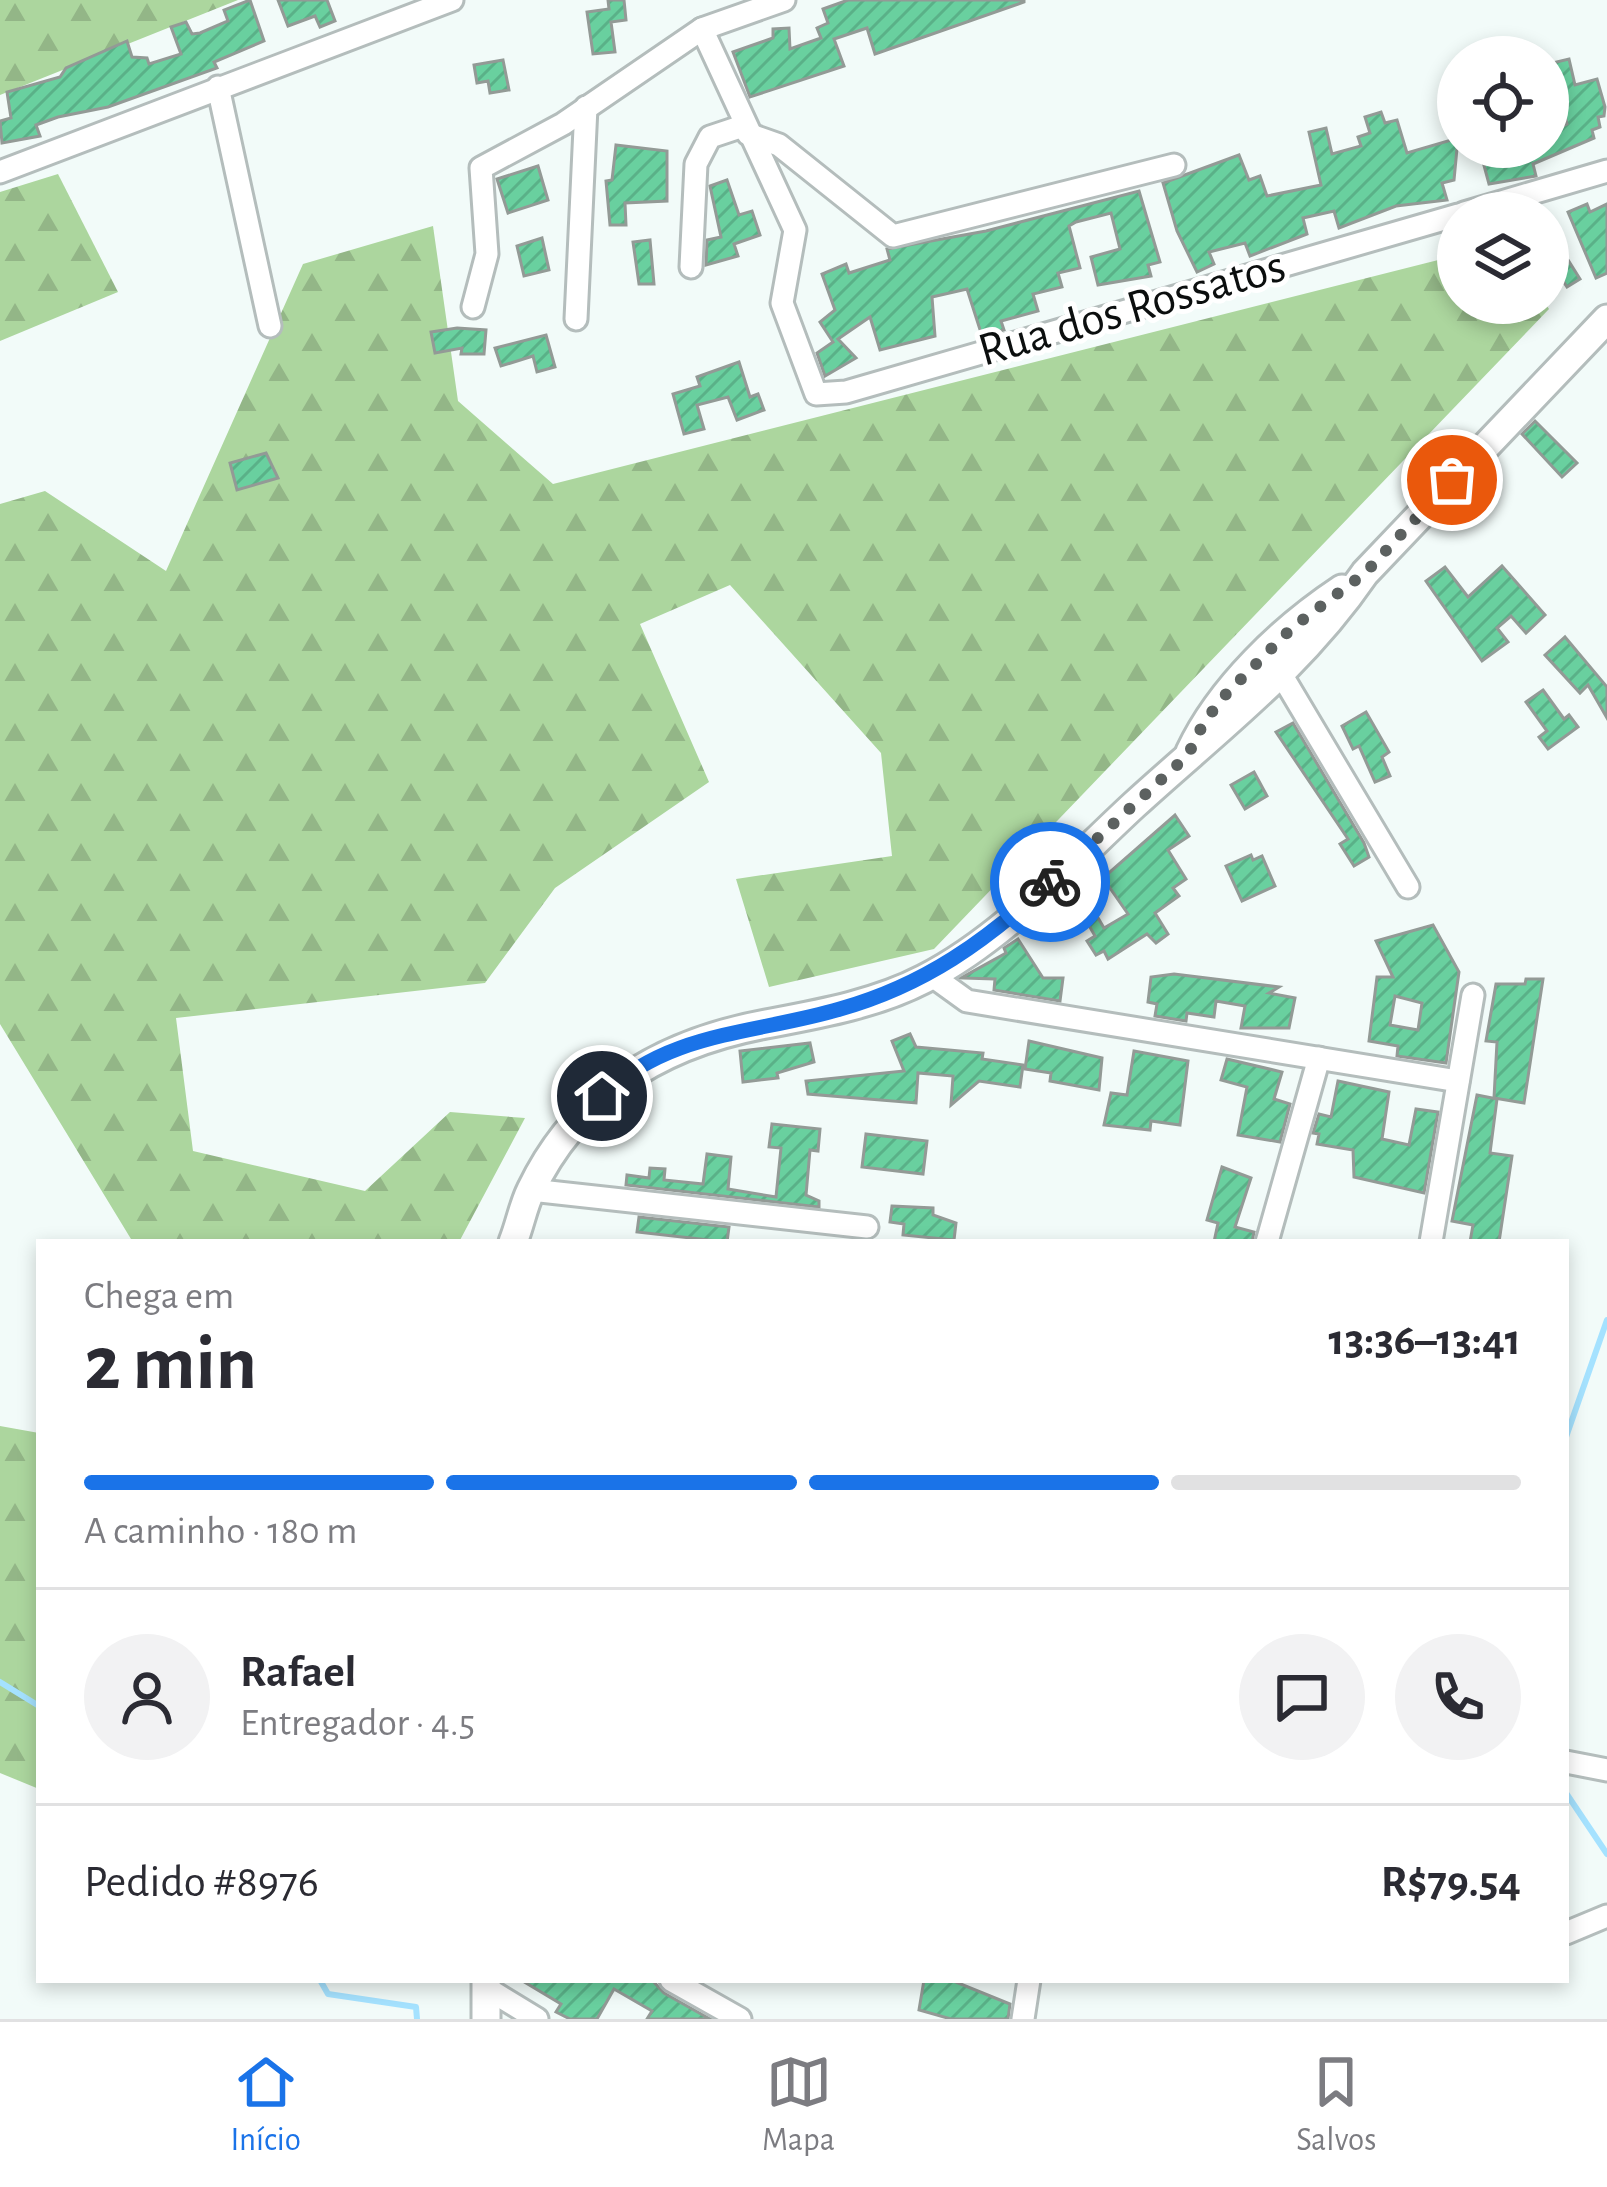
<!DOCTYPE html>
<html lang="pt">
<meta charset="utf-8">
<style>
body{margin:0;font-family:"Alegreya Sans",sans-serif;background:#f2f2f3;color:#2b2b33;height:100vh;display:flex;flex-direction:column;font-size:45px;white-space:nowrap}
*{box-sizing:border-box;margin:0}
p{font-size:39px;color:#7c7c81}
.icon{flex:none;width:66px;height:66px;fill:none;stroke:currentColor;stroke-width:2;stroke-linecap:round;stroke-linejoin:round}
.map{position:relative;flex:1;overflow:hidden}
.side{position:absolute;left:36px;top:1239px;width:1533px;height:744px;display:flex;flex-direction:column;background:#fff;border-radius:0px;box-shadow:0 6px 18px #0003}
.side>*{flex:none}
.fabs{position:absolute;left:1437px;top:36px;display:grid;gap:24px}
.fabs a{display:grid;place-items:center;width:132px;height:132px;border-radius:50%;background:#fff;box-shadow:0 6px 18px #0003;font-size:60px}
.pin{position:absolute;display:grid;place-items:center;width:102px;height:102px;color:#fff;margin:-51px;border:6px solid #fff;border-radius:50%;box-shadow:0 3px 12px #0007}
.courier{position:absolute;display:grid;place-items:center;width:120px;height:120px;margin:-60px;border:9px solid #1a73e8;border-radius:50%;background:#fff;color:#222;box-shadow:0 3px 15px #0007}
.headline em{font-style:normal;font-weight:700}
.headline div{display:flex;flex-direction:column-reverse}
.headline{display:flex;align-items:center;justify-content:space-between;height:204px;padding:0 48px}
h1{font-size:78px;font-weight:700;line-height:90px}
.bar{display:grid;grid-template-columns:repeat(4,1fr);gap:18px 12px;align-content:center;height:144px;padding:0 48px}
.bar i{height:15px;border-radius:9px;background:#e1e1e2}
.bar .selected{background:#1a73e8}
.bar p{grid-column:span 4}
.line{display:flex;align-items:center;gap:30px;padding:0 48px;border-top:3px solid #e1e1e2}
.line div{flex:1}
.round{display:grid;place-items:center;flex:none;width:126px;height:126px;border-radius:63px;background:#f2f2f3}
.menu{display:flex;justify-content:space-around;align-items:center;height:168px;border-top:3px solid #e1e1e2;background:#fff;font-size:33px;color:#7c7c81}
.menu a{display:grid;justify-items:center;gap:6px}
.menu .selected{color:#1a73e8}
.map>svg:first-child{display:block}
.forest{fill:url(#forest-firs)}
.lines{fill:none;stroke-linecap:round;stroke-linejoin:round}
.stream{stroke:#a5e2ff;stroke-width:6}
.building{fill:url(#building-hatch);stroke:#939a96;stroke-width:3;fill-rule:evenodd}
.minor-casing{stroke:#b4bdbc;stroke-width:27}
.major-casing{stroke:#b4bdbc;stroke-width:33}
.minor{stroke:#fff;stroke-width:21}
.major{stroke:#fff;stroke-width:27}
.done{stroke:#5c6160;stroke-width:12;stroke-dasharray:0 21.6}
.route{stroke:#1a73e8;stroke-width:15}
.labels{text-anchor:middle;dominant-baseline:central;stroke-width:10;stroke-linejoin:round;paint-order:stroke}
.street-label{font-size:48px;fill:#0b0e0e;stroke:#fff}
</style>
<div class="map">
<svg width="1607" height="2019" viewBox="0 0 1607 2019">
<defs>
<pattern id="forest-firs" width="22" height="20" patternUnits="userSpaceOnUse" patternTransform="scale(3)"><rect width="22" height="20" fill="#acd69e"/><path d="M5 1l3.5 6h-7zM16 11l3.5 6h-7z" fill="#93b687"/></pattern>
<pattern id="building-hatch" width="6" height="6" patternUnits="userSpaceOnUse" patternTransform="scale(3)"><rect width="6" height="6" fill="#69d09f"/><path d="M-1 1l2-2M0 6l6-6M5 7l2-2" fill="none" stroke="#5ab188"/></pattern>
</defs>
<rect width="100%" height="100%" fill="#f2fbf9"/>
<!-- forest -->
<g class="forest">
<polygon points="0,0 238,0 0,95"/>
<polygon points="58,174 118,292 0,341 0,192"/>
<polygon points="433,226 458,401 553,484 1458,255 1458,303 1545,303 1549,309 934,949 769,987 736,879 892,856 881,753 730,585 640,624 709,782 555,888 485,983 176,1018 193,1151 365,1191 450,1112 525,1118 459,1242 131,1239 0,1024 0,504 45,491 166,571 303,264"/>
<polygon points="0,1426 39,1433 39,1789 0,1773"/>
</g>
<g class="lines">
<!-- stream -->
<g class="stream">
<polyline points="1566,1437 1607,1320"/>
<polyline points="0,1682 39,1706"/>
<polyline points="1566,1793 1607,1854"/>
<polyline points="320,1980 328,1994 416,2007 417,2019"/>
</g>
</g>
<!-- building -->
<g class="building">
<polygon points="250,0 264,41 214,62 217,68 108,107 58,117 36,125 40,136 2,143 0,121 11,118 7,92 60,77 66,68 127,41 132,57 147,58 149,64 181,54 171,27 186,22 192,34 200,33 228,21 224,10"/>
<polygon points="278,0 327,0 335,21 320,27 315,16 288,26"/>
<polygon points="608,0 624,0 626,20 611,22 615,52 593,54 587,12 609,9"/>
<polygon points="848,0 1024,0 1024,2 875,54 867,28 834,39 844,66 750,97 733,52 773,38 773,29 789,28 790,49 821,38 817,28 828,23 823,9"/>
<polygon points="1569,59 1575,85 1597,79 1605,107 1604,116 1598,117 1600,127 1592,130 1594,138 1533,164 1536,176 1489,184 1479,147 1548,147 1548,133 1567,124 1552,63"/>
<polygon points="503,60 509,90 490,93 488,81 477,83 474,65"/>
<polygon points="1381,112 1385,123 1397,120 1407,153 1458,138 1454,180 1442,183 1447,200 1396,206 1339,228 1334,211 1303,218 1307,234 1250,256 1245,243 1209,252 1214,264 1197,272 1177,231 1163,183 1239,155 1249,180 1260,176 1267,196 1321,185 1309,132 1326,128 1332,154 1361,146 1358,137 1370,133 1365,117"/>
<polygon points="616,145 667,151 667,201 625,203 626,225 610,225 606,181 612,180"/>
<polygon points="538,166 548,200 508,213 497,179"/>
<polygon points="727,180 739,215 752,211 760,235 734,244 738,256 706,265 707,240 721,237 710,186"/>
<polygon points="1139,191 1160,262 1148,265 1151,276 1098,285 1091,257 1120,249 1111,213 1076,222 1069,226 1080,268 1058,273 1062,287 1033,294 1038,311 1001,321 1004,330 982,336 967,289 932,297 935,336 880,350 870,317 838,339 856,358 825,376 817,353 833,342 820,322 835,310 822,274 846,264 849,273 890,260 887,249 986,231"/>
<polygon points="1587,204 1590,212 1607,204 1607,273 1596,278 1568,212"/>
<polygon points="1548,228 1580,279 1567,287 1548,258"/>
<polygon points="542,238 549,270 524,276 517,246"/>
<polygon points="650,240 654,284 639,284 633,242"/>
<polygon points="457,328 486,330 484,354 461,354 462,348 435,353 431,332"/>
<polygon points="546,335 555,367 537,372 533,356 501,366 495,348"/>
<polygon points="739,362 750,397 758,394 764,410 737,420 728,397 697,405 704,429 684,434 673,394 700,386 697,377"/>
<polygon points="1535,421 1577,463 1562,477 1522,434"/>
<polygon points="266,453 278,478 237,490 230,463"/>
<polygon points="1502,566 1545,615 1526,633 1511,616 1497,628 1508,642 1482,661 1426,581 1445,567 1468,597"/>
<polygon points="1565,637 1607,687 1607,718 1588,685 1580,693 1545,655"/>
<polygon points="1543,690 1564,719 1569,715 1578,727 1548,749 1539,737 1547,731 1526,702"/>
<polygon points="1366,712 1389,752 1382,757 1390,776 1375,782 1359,746 1353,749 1342,726"/>
<polygon points="1293,723 1364,843 1369,857 1354,866 1340,844 1348,839 1276,732"/>
<polygon points="1254,772 1267,796 1245,809 1231,785"/>
<polygon points="1175,815 1189,836 1168,850 1186,879 1173,888 1179,896 1155,913 1168,934 1156,943 1147,934 1108,959 1104,951 1096,955 1087,941 1095,936 1087,922 1097,916 1104,928 1128,914 1103,878"/>
<polygon points="1251,855 1253,860 1262,856 1275,886 1242,901 1226,866"/>
<path d="M1433,925L1459,972L1446,1063L1397,1056L1398,1046L1369,1041L1377,977H1393L1376,941ZM1395,996L1422,1003L1418,1030L1390,1025Z"/>
<polygon points="1018,939 1043,978 1063,978 1060,1001 994,990 995,979 961,978 1006,953 1004,948"/>
<polygon points="1174,974 1279,987 1269,993 1295,998 1289,1028 1241,1028 1245,1006 1216,1001 1214,1017 1187,1013 1186,1021 1155,1016 1157,1004 1148,1002 1151,977"/>
<polygon points="1526,979 1543,979 1524,1103 1494,1098 1497,1042 1486,1041 1496,984 1525,984"/>
<polygon points="910,1034 916,1047 983,1053 982,1059 1023,1065 1020,1087 979,1081 951,1105 953,1076 918,1073 916,1103 808,1094 806,1081 904,1071 892,1041"/>
<polygon points="1029,1041 1102,1058 1099,1090 1050,1081 1051,1073 1025,1069"/>
<polygon points="810,1043 814,1062 777,1073 778,1078 743,1082 740,1051"/>
<polygon points="1134,1051 1188,1061 1180,1125 1151,1121 1150,1130 1104,1125 1111,1093 1127,1095"/>
<polygon points="1227,1059 1282,1072 1274,1099 1290,1104 1280,1142 1238,1135 1247,1087 1221,1080"/>
<polygon points="1338,1081 1389,1092 1382,1139 1409,1145 1416,1109 1438,1112 1424,1193 1354,1177 1353,1150 1317,1144 1319,1134 1313,1133 1319,1114 1331,1117"/>
<polygon points="1477,1095 1497,1099 1490,1153 1512,1156 1499,1242 1470,1242 1473,1225 1452,1221"/>
<polygon points="772,1124 820,1129 818,1151 810,1150 806,1195 819,1201 819,1207 626,1185 627,1175 649,1178 650,1168 665,1169 664,1180 703,1184 707,1154 731,1157 728,1189 776,1197 781,1148 769,1147"/>
<polygon points="866,1134 927,1141 923,1174 862,1167"/>
<polygon points="1222,1167 1251,1178 1235,1227 1254,1232 1252,1242 1214,1242 1218,1223 1207,1220"/>
<polygon points="892,1206 933,1208 933,1215 956,1223 954,1240 903,1235 904,1224 890,1222"/>
<polygon points="639,1217 729,1227 727,1242 637,1232"/>
<polygon points="521,1980 652,1980 664,1993 710,2019 647,2019 652,2011 614,1989 597,2019 570,2019 556,2012 561,2004"/>
<polygon points="924,1980 951,1980 1010,2004 1008,2019 951,2019 919,2010"/>
</g>
<g class="lines">
<!-- minor casing -->
<g class="minor-casing">
<g id="minor">
<polyline points="702,29 795,230 782,303 816,394 846,392 1458,215"/>
<polyline points="218,87 270,326"/>
<polyline points="748,134 779,145 893,236 1174,165"/>
<polyline points="0,172 452,0"/>
<polyline points="1464,213 1607,171"/>
<polyline points="691,267 696,164 710,137 743,126"/>
<polyline points="473,307 487,254 481,168 563,124 702,29 784,0"/>
<polyline points="576,319 586,107"/>
<polyline points="1275,664 1408,887"/>
<polyline points="931,975 967,1001 1458,1081"/>
<polyline points="531,1190 867,1227"/>
<polyline points="1267,1242 1319,1058"/>
<polyline points="1431,1242 1473,995"/>
<polyline points="1566,1762 1607,1770"/>
<polyline points="1566,1933 1607,1916"/>
<polyline points="671,1980 740,2019"/>
<polyline points="488,1989 537,2019"/>
<polyline points="1023,2019 1029,1980"/>
</g>
</g>
<!-- major casing -->
<g class="major-casing">
<g id="major">
<path d="M1190,752C1220,688 1283,628 1342,589"/>
<path d="M513,1242C520,1225 523,1206 531,1190C578,1092 663,1043 766,1024C819,1014 876,1004 924,979C1004,938 1068,866 1134,805C1217,729 1300,668 1365,573L1607,319"/>
<polyline points="486,2019 486,1980"/>
</g>
</g>
<!-- minor -->
<use href="#minor" class="minor"/>
<!-- major -->
<use href="#major" class="major"/>
</g>
<g class="lines">
<!-- done -->
<polyline class="done" points="1050,882 1188,755 1204,722 1227,693 1293,627 1365,573 1452,480"/>
<!-- route -->
<path class="route" d="M602,1096C668,1031 756,1034 840,1009C925,985 986,941 1050,882"/>
</g>
<g class="labels">
<!-- street labels -->
<g class="street-label">
<text transform="translate(1132 309) rotate(-16)">Rua dos Rossatos</text>
</g>
</g>
</svg>
<div class="fabs">
<a><svg class="icon" aria-label="locate" viewBox="0 0 24 24"><circle cx="12" cy="12" r="6"/><path d="M12 2v4M12 18v4M2 12h4M18 12h4"/></svg></a>
<a><svg class="icon" aria-label="layers" viewBox="0 0 24 24"><path d="M12 4l9 5-9 5-9-5zM3 14l9 5 9-5"/></svg></a>
</div>
<div class="pin" style="left:1452px;top:480px;background:#ea580c"><svg class="icon" aria-label="bag" viewBox="0 0 24 24"><path d="M5 8h14l-1 12H6zM9 8a3 3 0 0 1 6 0"/></svg></div>
<div class="pin" style="left:602px;top:1096px;background:#1f2937"><svg class="icon" aria-label="home" viewBox="0 0 24 24"><path d="M3 11l9-7 9 7M6 9v11h12V9"/></svg></div>
<div class="courier" style="left:1050px;top:882px"><svg class="icon" aria-label="bike" viewBox="0 0 24 24"><circle cx="6" cy="16" r="4"/><circle cx="18" cy="16" r="4"/><path d="M6 16l4-8h5l3 8M10 8l3 8H6M13 5h3"/></svg></div>
<section class="side">
<div class="headline"><div><h1>2 min</h1><p>Chega em</p></div><em>13:36–13:41</em></div>
<div class="bar"><i class="selected"></i><i class="selected"></i><i class="selected"></i><i></i><p>A caminho · 180 m</p></div>
<div class="line" style="height:216px"><a class="round"><svg class="icon" aria-label="person" viewBox="0 0 24 24"><circle cx="12" cy="8" r="4"/><path d="M4 21q1-7 8-7t8 7"/></svg></a><div><b>Rafael</b><p>Entregador · 4.5</p></div><a class="round"><svg class="icon" aria-label="chat" viewBox="0 0 24 24"><path d="M4 5h16v11H9l-5 4z"/></svg></a><a class="round"><svg class="icon" aria-label="phone" viewBox="0 0 24 24"><path d="M5 4h4l2 5-3 2q2 4 5 5l2-3 5 2v4C11 20 4 13 5 4z"/></svg></a></div>
<div class="line" style="height:156px"><div>Pedido #8976</div><b>R$79.54</b></div>
</section>
</div>
<nav class="menu">
<a class="selected"><svg class="icon" aria-label="home" viewBox="0 0 24 24"><path d="M3 11l9-7 9 7M6 9v11h12V9"/></svg>Início</a>
<a><svg class="icon" aria-label="map" viewBox="0 0 24 24"><path d="M3 6l6-2 6 2 6-2v14l-6 2-6-2-6 2zM9 4v14M15 6v14"/></svg>Mapa</a>
<a><svg class="icon" aria-label="saved" viewBox="0 0 24 24"><path d="M7 4h10v16l-5-4-5 4z"/></svg>Salvos</a>
</nav>
